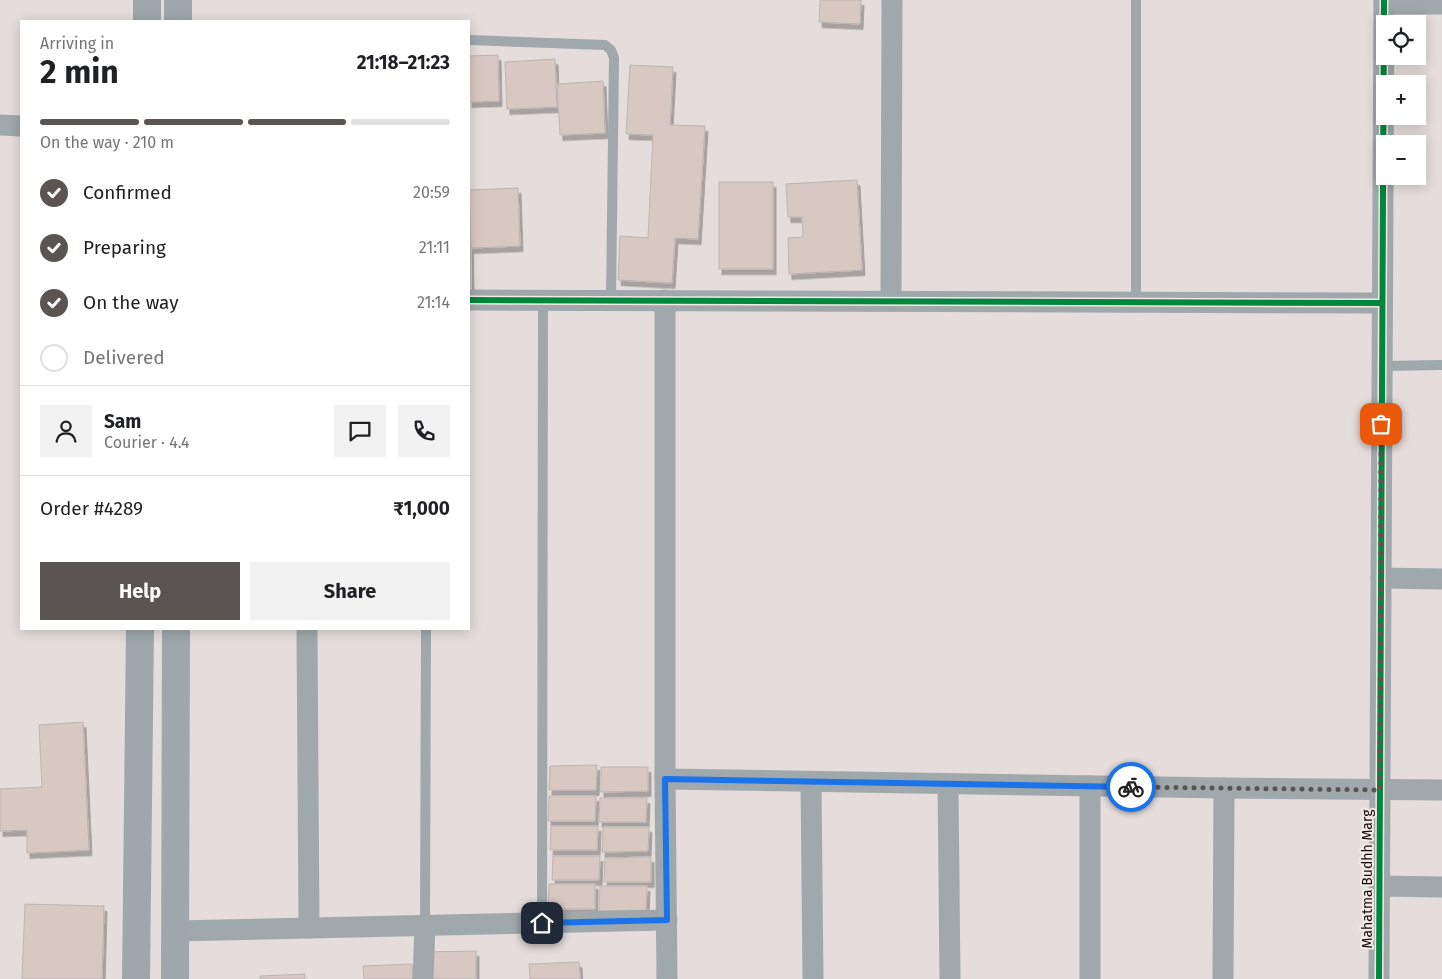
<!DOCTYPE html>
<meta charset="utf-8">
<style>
body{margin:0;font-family:"Fira Sans",sans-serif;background:#f2f2f2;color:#202124;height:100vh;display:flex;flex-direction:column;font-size:19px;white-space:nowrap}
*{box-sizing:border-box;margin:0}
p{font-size:16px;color:#757577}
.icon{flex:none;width:28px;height:28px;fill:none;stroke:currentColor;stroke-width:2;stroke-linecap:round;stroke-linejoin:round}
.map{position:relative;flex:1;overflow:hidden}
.drawer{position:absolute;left:20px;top:20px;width:450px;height:610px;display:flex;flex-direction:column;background:#fff;border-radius:0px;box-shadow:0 2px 12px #0003}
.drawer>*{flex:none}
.fabs{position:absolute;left:1376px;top:15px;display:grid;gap:10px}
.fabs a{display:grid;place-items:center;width:50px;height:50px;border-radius:0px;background:#fff;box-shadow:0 2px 12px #0003;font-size:25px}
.pin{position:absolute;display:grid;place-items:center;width:42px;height:42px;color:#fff;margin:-21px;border-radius:10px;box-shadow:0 2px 8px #0006}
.courier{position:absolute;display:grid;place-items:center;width:50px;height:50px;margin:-25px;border:4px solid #1a73e8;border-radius:50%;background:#fff;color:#222;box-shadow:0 1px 6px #0007}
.overview em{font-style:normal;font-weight:700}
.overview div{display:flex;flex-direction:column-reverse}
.overview{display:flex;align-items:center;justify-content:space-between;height:85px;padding:0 20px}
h1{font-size:32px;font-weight:700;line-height:38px}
.bar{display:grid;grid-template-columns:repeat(4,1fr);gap:8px 5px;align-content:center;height:60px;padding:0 20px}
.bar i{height:6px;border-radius:4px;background:#e0e0e0}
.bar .active{background:#5a5453}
.bar p{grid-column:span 4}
.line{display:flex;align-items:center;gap:12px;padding:0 20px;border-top:1px solid #e0e0e0}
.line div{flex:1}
.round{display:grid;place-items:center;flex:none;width:52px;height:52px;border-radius:0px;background:#f2f2f2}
ol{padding:0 20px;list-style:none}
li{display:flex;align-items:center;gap:15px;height:55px}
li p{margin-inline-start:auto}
li .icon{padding:5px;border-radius:50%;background:#5a5453;color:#fff;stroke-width:4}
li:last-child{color:#757577}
li i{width:28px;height:28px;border:2px solid #e0e0e0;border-radius:50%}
.button{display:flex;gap:10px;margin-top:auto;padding:10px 20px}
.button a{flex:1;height:58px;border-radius:0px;background:#5a5453;color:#fff;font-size:20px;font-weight:700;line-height:58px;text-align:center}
.button a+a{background:#f2f2f2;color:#202124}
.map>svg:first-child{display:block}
.building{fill:#d9c7c2;stroke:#bbb5b4;filter:url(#shadow)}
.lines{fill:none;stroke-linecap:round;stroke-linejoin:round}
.lane{stroke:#a0a8ac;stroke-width:10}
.street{stroke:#a0a8ac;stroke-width:21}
.secondary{stroke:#9ea7ab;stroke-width:28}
.cycleway-casing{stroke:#f6e8e4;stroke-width:9}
.cycleway{stroke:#00873e;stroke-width:6}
.done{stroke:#5a5453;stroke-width:5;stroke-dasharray:0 9}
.route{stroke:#1a73e8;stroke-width:6}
.labels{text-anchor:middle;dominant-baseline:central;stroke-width:4;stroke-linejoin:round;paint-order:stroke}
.street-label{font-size:14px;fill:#100b0a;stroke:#f6e8e4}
</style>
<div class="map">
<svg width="1442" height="979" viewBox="0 0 1442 979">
<defs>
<filter id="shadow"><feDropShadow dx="3" dy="5.5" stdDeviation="0" flood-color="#0004"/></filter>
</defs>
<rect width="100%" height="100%" fill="#e4dddb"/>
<!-- building -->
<g class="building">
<polygon points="820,0 861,0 860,24 819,22"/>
<polygon points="498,55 499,101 469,102 469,56"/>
<polygon points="555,59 557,107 507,109 505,62"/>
<polygon points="630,65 673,67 670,125 705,126 698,239 675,238 672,283 618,280 620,236 648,238 653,135 626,134"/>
<polygon points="603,81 605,133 560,135 557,84"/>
<polygon points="857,180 862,270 789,274 788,238 803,237 802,217 788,217 786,184"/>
<rect x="719" y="182" width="54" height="87"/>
<polygon points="518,188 520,246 471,248 469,190"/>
<polygon points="469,235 470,235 471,287 469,287"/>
<polygon points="83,722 89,850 27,853 27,830 0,831 0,789 42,787 39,725"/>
<polygon points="597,765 596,790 549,790 550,766"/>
<polygon points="601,767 648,767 648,791 601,792"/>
<polygon points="549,796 596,796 595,821 548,821"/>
<polygon points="600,798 647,798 646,822 599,822"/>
<polygon points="551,826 598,826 597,850 550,850"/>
<polygon points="603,827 649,827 648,851 602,852"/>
<polygon points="553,856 600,856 599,880 552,880"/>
<polygon points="651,857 651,882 604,882 605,858"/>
<polygon points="549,884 595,884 595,909 548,909"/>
<polygon points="600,886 647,886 646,910 599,911"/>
<polygon points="25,904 104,906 102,979 22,979"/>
<polygon points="476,951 476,979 425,979 424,952"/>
<polygon points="579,962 580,979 530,979 529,964"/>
<polygon points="412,964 413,979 364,979 363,966"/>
<polygon points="305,974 305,979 260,979 260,976"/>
</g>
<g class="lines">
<!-- lane -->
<g class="lane">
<polyline points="1136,0 1136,302"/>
<polyline points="469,40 605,45 611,50 614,58 611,300"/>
<polyline points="1382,366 1442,365"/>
<polyline points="542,923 543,300"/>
<polyline points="425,926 426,629"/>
</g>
<!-- street -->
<g class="street">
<polyline points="1384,4 1442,4"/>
<polyline points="0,125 21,126"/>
<polyline points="469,300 1382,303"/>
<polyline points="665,300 665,779 667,979"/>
<polyline points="891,301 892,0"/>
<polyline points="1381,578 1442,579"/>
<polyline points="307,629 309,928"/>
<polyline points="665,779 1224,788 1442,790"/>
<polyline points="811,782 813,979"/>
<polyline points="948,784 950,979"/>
<polyline points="1379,886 1442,887"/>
<polyline points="175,931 667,920"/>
<polyline points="423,979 425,926"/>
<polyline points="1090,979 1090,786"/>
<polyline points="1223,979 1224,788"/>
<polyline points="1379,979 1384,0"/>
</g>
<!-- secondary -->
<g class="secondary">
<polyline points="147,21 147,0"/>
<polyline points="178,21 178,0"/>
<polyline points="136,979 140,629"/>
<polyline points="175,979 176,629"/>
</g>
<!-- cycleway casing -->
<g class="cycleway-casing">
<g id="cycleway">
<polyline points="469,300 1382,303"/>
<polyline points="1379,979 1384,0"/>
</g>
</g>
<!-- cycleway -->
<use href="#cycleway" class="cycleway"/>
</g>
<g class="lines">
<!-- done -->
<polyline class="done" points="1131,787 1380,790 1381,424"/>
<!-- route -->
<polyline class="route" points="542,923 667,920 665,779 1131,787"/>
</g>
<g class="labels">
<!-- street labels -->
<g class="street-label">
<text transform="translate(1367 879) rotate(-90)">Mahatma Budhh Marg</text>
</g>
</g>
</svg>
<div class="fabs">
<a><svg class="icon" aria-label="locate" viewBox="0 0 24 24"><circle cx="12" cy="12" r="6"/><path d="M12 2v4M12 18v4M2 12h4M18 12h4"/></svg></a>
<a>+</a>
<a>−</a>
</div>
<div class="pin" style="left:1381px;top:424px;background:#ea580c"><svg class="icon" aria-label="bag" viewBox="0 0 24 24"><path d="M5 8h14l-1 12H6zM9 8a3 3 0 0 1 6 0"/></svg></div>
<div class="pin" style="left:542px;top:923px;background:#1f2937"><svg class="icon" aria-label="home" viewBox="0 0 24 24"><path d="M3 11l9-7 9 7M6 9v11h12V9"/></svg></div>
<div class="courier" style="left:1131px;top:787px"><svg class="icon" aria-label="bike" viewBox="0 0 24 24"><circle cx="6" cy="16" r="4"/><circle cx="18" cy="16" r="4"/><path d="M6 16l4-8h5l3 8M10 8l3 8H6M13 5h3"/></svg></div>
<section class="drawer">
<div class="overview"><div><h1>2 min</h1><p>Arriving in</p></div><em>21:18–21:23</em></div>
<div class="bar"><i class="active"></i><i class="active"></i><i class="active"></i><i></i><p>On the way · 210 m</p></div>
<ol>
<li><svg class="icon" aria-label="check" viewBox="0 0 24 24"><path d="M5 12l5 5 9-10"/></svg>Confirmed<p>20:59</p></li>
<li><svg class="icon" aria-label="check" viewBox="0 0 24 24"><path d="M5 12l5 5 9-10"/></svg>Preparing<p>21:11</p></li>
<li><svg class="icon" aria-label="check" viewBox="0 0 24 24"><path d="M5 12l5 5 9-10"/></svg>On the way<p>21:14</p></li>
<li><i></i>Delivered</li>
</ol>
<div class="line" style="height:90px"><a class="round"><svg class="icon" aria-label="person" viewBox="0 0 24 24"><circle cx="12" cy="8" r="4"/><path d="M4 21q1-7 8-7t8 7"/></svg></a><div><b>Sam</b><p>Courier · 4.4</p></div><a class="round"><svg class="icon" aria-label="chat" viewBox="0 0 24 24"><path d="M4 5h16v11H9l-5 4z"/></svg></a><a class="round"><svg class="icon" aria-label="phone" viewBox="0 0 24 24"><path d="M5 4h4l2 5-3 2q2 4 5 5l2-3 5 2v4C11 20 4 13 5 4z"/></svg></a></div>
<div class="line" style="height:65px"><div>Order #4289</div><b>₹1,000</b></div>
<div class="button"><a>Help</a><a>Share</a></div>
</section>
</div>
